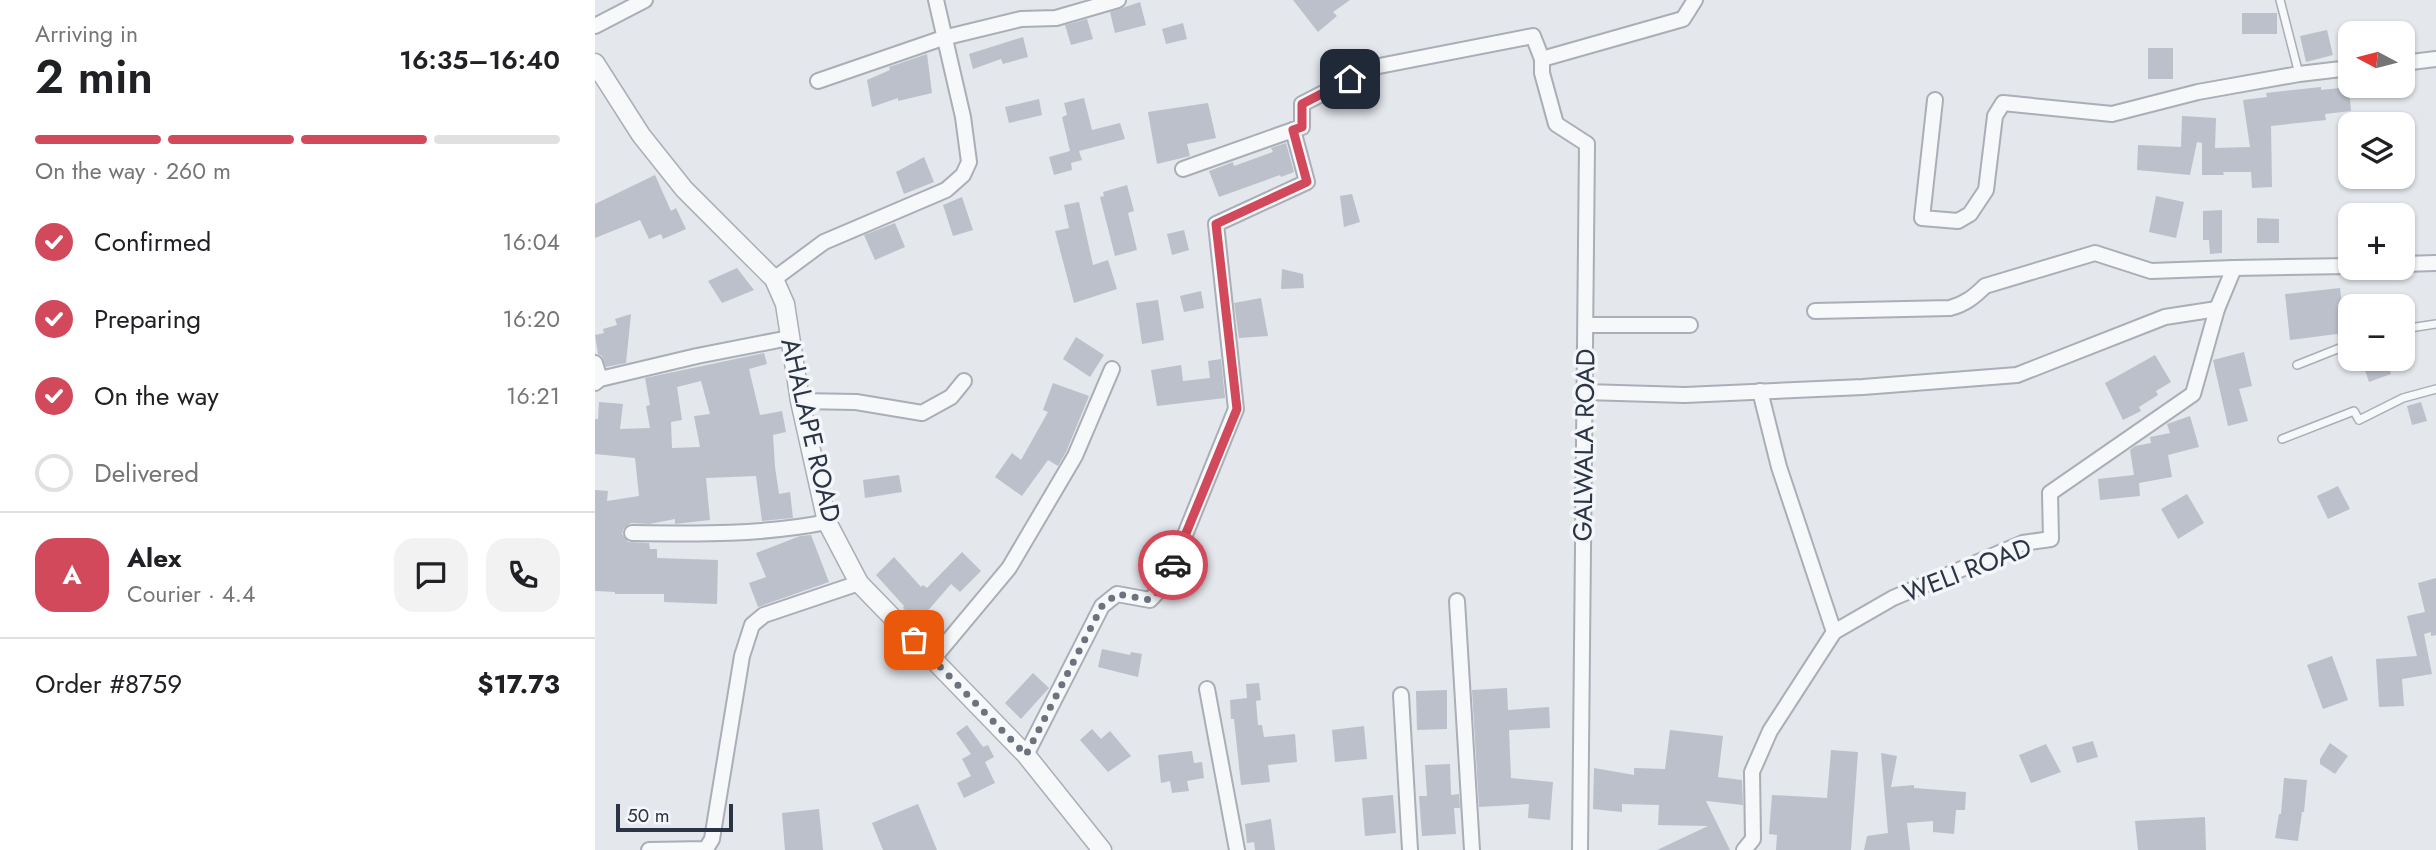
<!DOCTYPE html>
<meta charset="utf-8">
<style>
body{margin:0;font-family:Jost,sans-serif;background:#f2f2f2;color:#202124;height:100vh;display:flex;flex-direction:column;font-size:26px;white-space:nowrap}
*{box-sizing:border-box;margin:0}
p{font-size:23px;color:#757577}
.icon{flex:none;width:38px;height:38px;fill:none;stroke:currentColor;stroke-width:2;stroke-linecap:round;stroke-linejoin:round}
.map{position:relative;flex:1;overflow:hidden}
.sheet{display:flex;flex-direction:column;background:#fff;width:595px}
.sheet>*{flex:none}
.needle{width:46px;rotate:277deg}
.tools{position:absolute;left:1743px;top:21px;display:grid;gap:14px}
.tools a{display:grid;place-items:center;width:77px;height:77px;border-radius:14px;background:#fff;box-shadow:0 2px 5px #0004;font-size:35px}
.scale{position:absolute;left:21px;bottom:18px;width:117px;box-sizing:border-box;padding-left:7px;border:4px solid #2b3445;border-top:0;font-size:19px;line-height:24px;white-space:nowrap;color:#2b3445;-webkit-text-stroke:5px #f4f6f9;paint-order:stroke}
.pin{position:absolute;display:grid;place-items:center;width:60px;height:60px;color:#fff;margin:-30px;border-radius:14px;box-shadow:0 4px 10px #0006}
.courier{position:absolute;display:grid;place-items:center;width:70px;height:70px;margin:-35px;border:5px solid #d1495b;border-radius:50%;background:#fff;color:#222;box-shadow:0 2px 9px #0007}
.summary em{font-style:normal;font-weight:600}
.summary div{display:flex;flex-direction:column-reverse}
.summary{display:flex;align-items:center;justify-content:space-between;height:119px;padding:0 35px}
h1{font-size:46px;font-weight:600;line-height:52px}
.bar{display:grid;grid-template-columns:repeat(4,1fr);gap:10px 7px;align-content:center;height:84px;padding:0 35px}
.bar i{height:9px;border-radius:5px;background:#e0e0e0}
.bar .on{background:#d1495b}
.bar p{grid-column:span 4}
.line{display:flex;align-items:center;gap:18px;padding:0 35px;border-top:2px solid #e0e0e0}
.line div{flex:1}
.round{display:grid;place-items:center;flex:none;width:74px;height:74px;border-radius:21px;background:#f2f2f2}
ol{padding:0 35px;list-style:none}
li{display:flex;align-items:center;gap:21px;height:77px}
li p{margin-inline-start:auto}
li .icon{padding:7px;border-radius:50%;background:#d1495b;color:#fff;stroke-width:4}
li:last-child{color:#757577}
li i{width:38px;height:38px;border:4px solid #e0e0e0;border-radius:50%}
main{display:flex;flex:1;min-height:0}
.map>svg:first-child{display:block}
.building{fill:#bbc0ca;fill-rule:evenodd}
.lines{fill:none;stroke-linecap:round;stroke-linejoin:round}
.service-casing{stroke:#a9aeb7;stroke-width:10}
.minor-casing{stroke:#a9aeb7;stroke-width:18}
.tertiary-casing{stroke:#a9aeb7;stroke-width:21}
.service{stroke:#f7f8fa;stroke-width:7}
.minor{stroke:#f7f8fa;stroke-width:14}
.tertiary{stroke:#f7f8fa;stroke-width:18}
.done{stroke:#6c737f;stroke-width:7;stroke-dasharray:0 12.6}
.route{stroke:#d1495b;stroke-width:9}
.labels{text-anchor:middle;dominant-baseline:central;stroke-width:7;stroke-linejoin:round;paint-order:stroke}
.street-label{font-size:26px;fill:#2b3445;stroke:#f4f6f9}
</style>
<main>
<section class="sheet">
<div class="summary"><div><h1>2 min</h1><p>Arriving in</p></div><em>16:35–16:40</em></div>
<div class="bar"><i class="on"></i><i class="on"></i><i class="on"></i><i></i><p>On the way · 260 m</p></div>
<ol>
<li><svg class="icon" aria-label="check" viewBox="0 0 24 24"><path d="M5 12l5 5 9-10"/></svg>Confirmed<p>16:04</p></li>
<li><svg class="icon" aria-label="check" viewBox="0 0 24 24"><path d="M5 12l5 5 9-10"/></svg>Preparing<p>16:20</p></li>
<li><svg class="icon" aria-label="check" viewBox="0 0 24 24"><path d="M5 12l5 5 9-10"/></svg>On the way<p>16:21</p></li>
<li><i></i>Delivered</li>
</ol>
<div class="line" style="height:126px"><b class="round" style="background:#d1495b;color:#fff">A</b><div><b>Alex</b><p>Courier · 4.4</p></div><a class="round"><svg class="icon" aria-label="chat" viewBox="0 0 24 24"><path d="M4 5h16v11H9l-5 4z"/></svg></a><a class="round"><svg class="icon" aria-label="phone" viewBox="0 0 24 24"><path d="M5 4h4l2 5-3 2q2 4 5 5l2-3 5 2v4C11 20 4 13 5 4z"/></svg></a></div>
<div class="line" style="height:91px"><div>Order #8759</div><b>$17.73</b></div>
</section>
<div class="map">
<svg width="1841" height="850" viewBox="0 0 1841 850">
<rect width="100%" height="100%" fill="#e4e7ec"/>
<!-- building -->
<g class="building">
<polygon points="698,0 755,0 738,12 742,16 723,32"/>
<polygon points="545,2 551,25 520,33 515,12"/>
<rect x="1647" y="13" width="35" height="21"/>
<polygon points="492,19 498,39 476,45 470,25"/>
<polygon points="588,23 592,39 571,44 567,29"/>
<polygon points="1732,30 1738,55 1711,62 1705,36"/>
<polygon points="428,37 433,57 408,64 406,59 378,69 374,54"/>
<rect x="1553" y="48" width="25" height="31"/>
<polygon points="332,54 337,93 303,101 303,98 277,107 272,80 295,70 294,67"/>
<polygon points="1726,87 1726,90 1754,87 1756,111 1730,114 1731,120 1676,126 1677,187 1657,188 1656,172 1628,172 1629,175 1607,175 1607,143 1602,142 1595,175 1542,170 1543,145 1586,147 1587,116 1621,118 1620,148 1655,147 1648,100 1672,97 1671,93"/>
<polygon points="489,98 497,130 525,123 530,139 484,151 487,160 476,163 477,170 459,175 454,157 475,151 467,117 472,115 469,103"/>
<polygon points="444,99 447,115 414,123 410,107"/>
<polygon points="613,103 621,138 592,144 595,156 562,164 553,112"/>
<polygon points="691,143 699,172 686,177 685,175 624,197 614,171 638,162 639,166 678,152 676,148"/>
<polygon points="329,157 339,182 309,194 301,172"/>
<polygon points="60,175 76,211 81,208 91,229 68,239 66,234 54,239 45,220 0,238 0,204"/>
<polygon points="532,185 539,211 533,213 542,250 520,256 505,197 509,196 508,192"/>
<polygon points="757,194 765,222 749,227 745,196"/>
<polygon points="1561,196 1589,202 1581,238 1554,232"/>
<polygon points="367,197 378,230 358,236 348,205"/>
<polygon points="484,202 498,265 513,260 522,289 479,303 460,231 474,228 469,205"/>
<polygon points="1627,210 1627,253 1615,254 1614,240 1608,240 1608,211"/>
<polygon points="1662,218 1684,219 1684,243 1662,243"/>
<polygon points="300,223 310,247 280,260 269,235"/>
<polygon points="589,230 594,250 577,255 572,234"/>
<polygon points="142,268 159,290 127,303 113,281"/>
<polygon points="687,269 708,274 709,288 686,289"/>
<polygon points="1745,288 1750,333 1695,340 1690,294"/>
<polygon points="606,291 609,308 589,312 585,296"/>
<polygon points="666,298 673,336 644,338 639,303"/>
<polygon points="563,300 569,340 547,344 541,303"/>
<polygon points="36,314 31,363 11,367 7,356 3,354 0,335 9,333 8,329 22,325 20,319"/>
<polygon points="481,337 509,355 495,377 468,359"/>
<polygon points="1649,352 1657,386 1644,389 1653,421 1633,426 1618,360"/>
<path d="M169,353L172,364L154,369L165,415L187,411L191,432L178,435L180,467L184,494L195,492L198,518L167,521L161,476L111,478L115,520L80,524V519L54,524L36,523L29,528L27,534L33,542L54,543L55,549H62V558L123,560L122,604L69,602V594H20V592L0,591V490L13,491L12,501L44,496L40,458L0,454V419H3L4,402L28,404L25,429L55,428L51,406L55,405L50,378ZM106,381L115,414L99,416L105,447L77,448L76,422L87,420L82,387Z"/>
<polygon points="1560,355 1576,382 1561,391 1563,395 1544,407 1546,411 1528,420 1510,383"/>
<polygon points="626,359 630,398 562,406 556,370 586,365 588,381 615,378 613,361"/>
<polygon points="1766,359 1790,359 1796,374 1774,382"/>
<polygon points="458,383 494,396 471,452 463,466 453,460 427,496 400,477 417,453 426,460 453,412 448,410"/>
<polygon points="1826,402 1832,421 1817,425 1812,406"/>
<polygon points="1595,416 1604,447 1573,455 1577,477 1544,483 1545,496 1505,500 1503,479 1539,475 1535,450 1540,446 1556,443 1555,437 1575,433 1572,424"/>
<polygon points="304,475 307,492 270,498 268,480"/>
<polygon points="1743,486 1755,509 1733,519 1722,496"/>
<polygon points="1592,494 1609,523 1583,539 1566,509"/>
<polygon points="216,535 234,582 163,607 154,583 171,577 161,553 205,536"/>
<polygon points="367,552 386,571 365,592 356,584 323,622 308,608 309,606 281,575 299,557 326,587 328,585 332,588"/>
<polygon points="1841,578 1841,635 1836,636 1836,632 1829,634 1837,674 1807,679 1809,706 1784,707 1781,659 1822,656 1812,616 1830,612 1823,583"/>
<polygon points="507,649 535,655 536,652 547,654 543,677 503,667"/>
<polygon points="1737,656 1753,700 1728,709 1712,665"/>
<polygon points="438,673 454,688 426,719 410,703"/>
<polygon points="664,683 666,700 661,701 663,725 667,725 669,737 700,734 702,762 673,765 675,782 646,785 639,719 636,719 635,700 652,698 651,684"/>
<polygon points="912,688 913,710 954,707 955,728 914,730 916,778 958,782 955,820 933,818 934,804 884,807 877,690"/>
<polygon points="852,690 852,729 822,730 821,691"/>
<polygon points="372,725 388,747 393,745 399,757 390,762 400,783 369,798 362,783 376,776 367,759 376,754 361,733"/>
<polygon points="769,726 772,759 740,762 737,730"/>
<polygon points="497,729 506,739 515,731 536,756 513,772 485,740"/>
<polygon points="1075,730 1128,736 1123,777 1147,780 1148,805 1111,801 1135,850 1062,850 1113,826 1063,825 1064,805 1027,804 1027,812 998,809 999,768 1039,775 1039,768 1070,769"/>
<polygon points="1498,741 1503,757 1482,763 1477,747"/>
<polygon points="1735,743 1753,756 1740,774 1725,764 1725,759"/>
<polygon points="1451,744 1466,772 1436,783 1424,755"/>
<polygon points="1236,750 1263,752 1256,850 1181,850 1182,835 1174,834 1177,795 1232,798"/>
<polygon points="597,751 599,763 607,762 609,778 592,781 594,791 577,793 575,781 566,783 563,755"/>
<polygon points="1286,753 1302,756 1296,787 1319,785 1319,788 1371,792 1370,810 1361,810 1359,834 1338,832 1338,821 1312,823 1315,850 1269,850 1272,836 1293,833"/>
<polygon points="855,764 856,795 864,794 865,808 859,808 861,834 827,836 824,796 832,796 830,765"/>
<polygon points="1689,778 1712,780 1709,812 1707,812 1703,841 1680,838 1684,814 1686,814"/>
<polygon points="798,795 801,833 770,836 767,798"/>
<polygon points="323,804 342,850 288,850 277,823"/>
<polygon points="224,809 228,850 190,850 187,813"/>
<polygon points="1610,817 1611,850 1543,850 1540,821"/>
<polygon points="676,819 680,850 660,850 659,842 652,843 650,824"/>
</g>
<g class="lines">
<!-- service casing -->
<g class="service-casing">
<g id="service">
<polyline points="1685,0 1704,74"/>
<polyline points="1808,329 1841,324"/>
<polyline points="1702,365 1755,344"/>
<polyline points="1687,439 1759,411 1764,420 1808,398 1841,389"/>
</g>
</g>
<!-- minor casing -->
<g class="minor-casing">
<g id="minor">
<polyline points="0,26 50,0"/>
<polyline points="947,59 1088,19 1100,0"/>
<polyline points="1808,63 1841,59"/>
<polyline points="223,81 348,38 426,19 461,18 523,0"/>
<polyline points="1340,100 1327,218 1363,221 1375,214 1391,190 1400,116 1408,103 1517,114 1603,92 1704,74 1755,68"/>
<polyline points="588,169 698,130"/>
<polyline points="1808,264 1841,263"/>
<polyline points="179,279 229,242 351,190 368,175 374,162 368,117 341,0"/>
<path d="M1220,311L1355,308C1370,304 1379,297 1390,286L1500,253L1556,271L1639,268"/>
<polyline points="991,325 1095,325"/>
<polyline points="0,363 5,379"/>
<polyline points="0,383 5,379 102,356 194,338"/>
<polyline points="1165,391 1184,467 1239,632"/>
<polyline points="990,392 1090,395 1268,387 1422,375 1570,317 1622,309"/>
<polyline points="205,401 261,402 327,413 356,397 369,381"/>
<path d="M37,533C103,534 167,535 232,522"/>
<polyline points="862,601 877,850"/>
<polyline points="338,659 414,568 480,456 517,369"/>
<polyline points="612,689 642,850"/>
<polyline points="806,695 815,850"/>
<polyline points="431,755 507,606 522,594 555,600 570,584 641,409 621,224 712,182 698,130 707,127 707,104 779,67 938,36 947,59 947,73 961,124 992,144 985,850"/>
<polyline points="54,850 111,849 117,839 147,656 157,625 169,615 264,583"/>
<polyline points="1149,850 1158,839 1157,772 1175,731 1239,632 1298,598 1428,543 1456,539 1455,493 1598,394 1622,309 1639,268 1755,266"/>
</g>
</g>
<!-- tertiary casing -->
<g class="tertiary-casing">
<polyline id="tertiary" points="0,63 46,135 89,189 179,279 190,304 205,401 232,522 264,583 431,755 507,850"/>
</g>
<!-- service -->
<use href="#service" class="service"/>
<!-- minor -->
<use href="#minor" class="minor"/>
<!-- tertiary -->
<use href="#tertiary" class="tertiary"/>
</g>
<g class="lines">
<!-- done -->
<polyline class="done" points="319,640 431,755 507,606 522,594 555,600 570,584 578,565"/>
<!-- route -->
<polyline class="route" points="578,565 642,409 621,224 712,182 698,130 707,127 707,104 755,79"/>
</g>
<g class="labels">
<!-- street labels -->
<g class="street-label">
<text transform="translate(216 430) rotate(77)">AHALAPE ROAD</text>
<text transform="translate(989 445) rotate(-89)">GALWALA ROAD</text>
<text transform="translate(1372 570) rotate(-21)">WELI ROAD</text>
</g>
</g>
</svg>
<div class="tools">
<a><svg class="needle" viewBox="-14 -14 28 28"><path d="M0-13l5 13h-10z" fill="#e53935"/><path d="M0 13l5-13h-10z" fill="#757577"/></svg></a>
<a><svg class="icon" aria-label="layers" viewBox="0 0 24 24"><path d="M12 4l9 5-9 5-9-5zM3 14l9 5 9-5"/></svg></a>
<a>+</a>
<a>−</a>
</div>
<div class="scale">50 m</div>
<div class="pin" style="left:319px;top:640px;background:#ea580c"><svg class="icon" aria-label="bag" viewBox="0 0 24 24"><path d="M5 8h14l-1 12H6zM9 8a3 3 0 0 1 6 0"/></svg></div>
<div class="pin" style="left:755px;top:79px;background:#1f2937"><svg class="icon" aria-label="home" viewBox="0 0 24 24"><path d="M3 11l9-7 9 7M6 9v11h12V9"/></svg></div>
<div class="courier" style="left:578px;top:565px"><svg class="icon" aria-label="car" viewBox="0 0 24 24"><path d="M5 17H2v-5l4-1 3-4h7l3 4 3 1v5h-3M9 17h6M6 11h13"/><circle cx="7" cy="17" r="2"/><circle cx="17" cy="17" r="2"/></svg></div>
</div>
</main>
